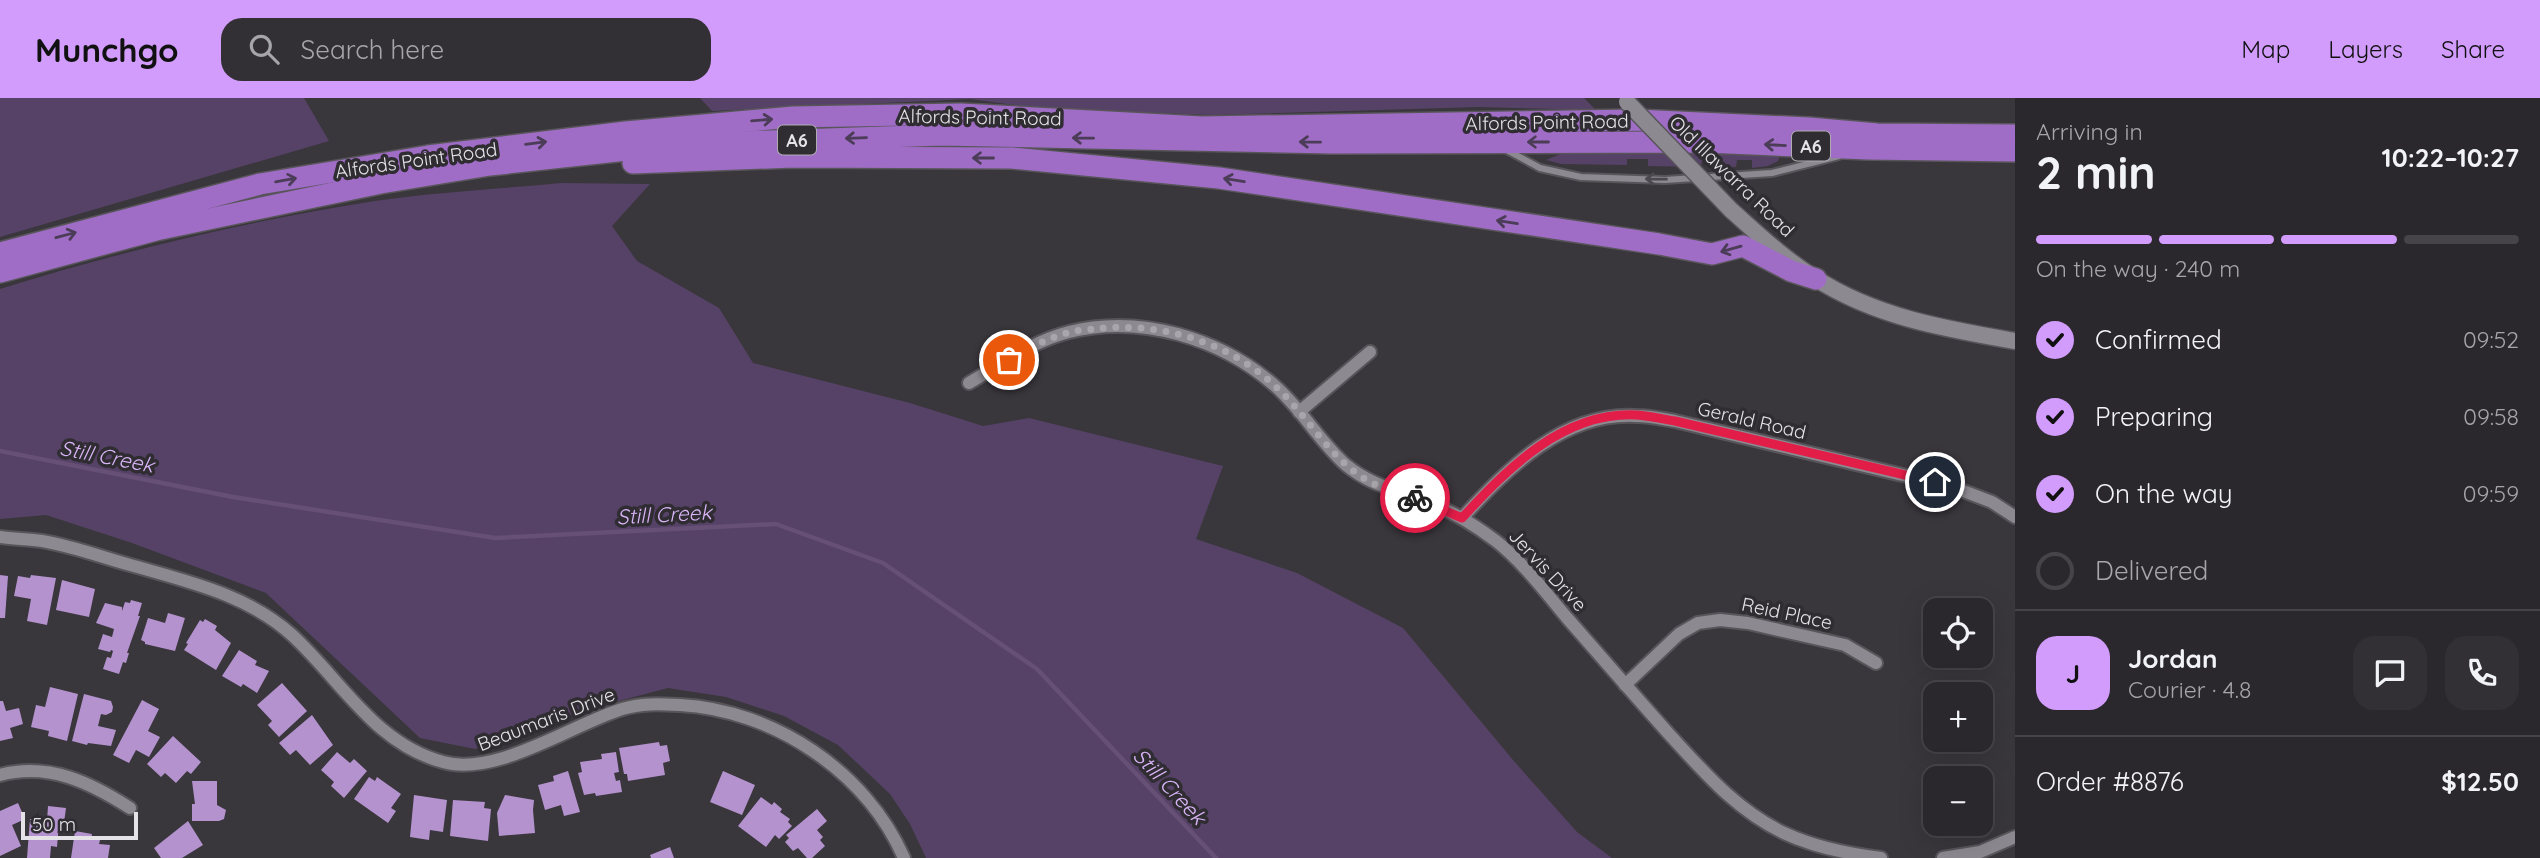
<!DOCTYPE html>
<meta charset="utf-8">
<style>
body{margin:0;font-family:Quicksand,sans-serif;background:#333035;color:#f1f3f6;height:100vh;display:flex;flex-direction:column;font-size:26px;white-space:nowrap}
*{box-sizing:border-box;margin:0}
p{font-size:23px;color:#a6a6aa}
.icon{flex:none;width:38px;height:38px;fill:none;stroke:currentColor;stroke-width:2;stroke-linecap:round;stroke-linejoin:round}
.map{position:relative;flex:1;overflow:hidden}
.drawer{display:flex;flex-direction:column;background:#2b282d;width:525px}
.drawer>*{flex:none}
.fabs{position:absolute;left:1923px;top:500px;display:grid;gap:14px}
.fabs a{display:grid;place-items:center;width:70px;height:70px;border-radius:14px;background:#2b282d;box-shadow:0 7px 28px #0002,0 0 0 2px #474449;font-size:35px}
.scale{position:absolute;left:21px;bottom:18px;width:117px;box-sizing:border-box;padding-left:7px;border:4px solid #e5e3e7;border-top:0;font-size:19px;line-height:24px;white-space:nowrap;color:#e5e3e7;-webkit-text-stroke:5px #2f2c32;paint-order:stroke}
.pin{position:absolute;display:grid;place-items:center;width:60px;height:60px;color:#fff;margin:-30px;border:4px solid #fff;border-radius:50%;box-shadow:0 2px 7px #0007}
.courier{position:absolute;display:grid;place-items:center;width:70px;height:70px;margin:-35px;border:5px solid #e11d48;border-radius:50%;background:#fff;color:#222;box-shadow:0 2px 9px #0007}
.summary em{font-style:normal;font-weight:800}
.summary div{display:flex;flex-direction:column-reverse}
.summary{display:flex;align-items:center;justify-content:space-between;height:119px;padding:0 21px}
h1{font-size:46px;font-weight:800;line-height:52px}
.bar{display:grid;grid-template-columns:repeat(4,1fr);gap:10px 7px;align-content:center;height:84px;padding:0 21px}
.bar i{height:9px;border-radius:5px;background:#474449}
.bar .current{background:#d29cfd}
.bar p{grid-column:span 4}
.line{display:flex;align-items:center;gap:18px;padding:0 21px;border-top:2px solid #474449}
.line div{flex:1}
.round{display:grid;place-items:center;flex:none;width:74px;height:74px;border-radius:21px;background:#333035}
ol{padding:0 21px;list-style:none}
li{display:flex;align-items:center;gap:21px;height:77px}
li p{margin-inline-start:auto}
li .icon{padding:7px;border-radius:50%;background:#d29cfd;color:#111;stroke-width:4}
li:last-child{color:#a6a6aa}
li i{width:38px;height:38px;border:4px solid #474449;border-radius:50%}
header{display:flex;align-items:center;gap:42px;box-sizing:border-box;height:98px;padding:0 35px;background:#d29cfd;color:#111}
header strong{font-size:33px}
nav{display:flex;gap:38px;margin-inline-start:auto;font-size:24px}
.search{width:490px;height:63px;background:#333035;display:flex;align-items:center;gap:18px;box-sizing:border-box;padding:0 24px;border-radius:21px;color:#a6a6aa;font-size:26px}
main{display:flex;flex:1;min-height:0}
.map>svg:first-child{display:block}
.green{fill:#564266}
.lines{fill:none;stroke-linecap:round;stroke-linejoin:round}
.stream{stroke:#665075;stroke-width:4.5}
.building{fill:#b392ce}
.service-casing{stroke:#58555a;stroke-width:10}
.minor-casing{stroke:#58555a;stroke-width:16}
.tertiary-casing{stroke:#58555a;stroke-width:19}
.trunk-casing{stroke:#58555a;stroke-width:24}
.service{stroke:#8d8991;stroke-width:6}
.minor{stroke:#8d8991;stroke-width:12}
.tertiary{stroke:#8d8991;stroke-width:16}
.trunk{stroke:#a06dc6;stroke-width:21}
.tertiary-bridge-casing{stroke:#58555a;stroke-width:19;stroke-linecap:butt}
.tertiary-bridge{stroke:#8d8991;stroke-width:16}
.oneway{stroke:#4b3c57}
.oneway2{stroke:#4b484e}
.done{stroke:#a9a6ab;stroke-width:7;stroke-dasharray:0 12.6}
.route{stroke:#e11d48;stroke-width:9}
.labels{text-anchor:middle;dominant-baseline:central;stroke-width:7;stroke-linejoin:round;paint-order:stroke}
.shield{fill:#2f2c32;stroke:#aeacb1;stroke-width:2}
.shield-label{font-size:18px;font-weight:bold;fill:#e5e3e7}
.street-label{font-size:19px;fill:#e5e3e7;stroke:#2f2c32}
.water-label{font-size:21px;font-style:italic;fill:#d9b5f7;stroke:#2f2c32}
</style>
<header>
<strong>Munchgo</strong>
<div class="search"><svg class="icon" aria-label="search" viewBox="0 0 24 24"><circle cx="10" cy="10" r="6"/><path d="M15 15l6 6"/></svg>Search here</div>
<nav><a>Map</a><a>Layers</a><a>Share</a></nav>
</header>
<main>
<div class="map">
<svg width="2015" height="760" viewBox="0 0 2015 760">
<rect width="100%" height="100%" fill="#39363c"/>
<!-- green -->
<g class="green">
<polygon points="0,0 304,0 329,43 0,139"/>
<polygon points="700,0 1584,0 1596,12 1479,9 1211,17 1036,10 970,1 712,13"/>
<polygon points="1563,55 1780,56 1778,63 1768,68 1752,70 1752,62 1737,62 1736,69 1722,68 1721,62 1702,62 1701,69 1648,68 1648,61 1627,61 1627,67 1561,66 1546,62"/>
<path d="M561,85L650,86L612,128L637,163L719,210L753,265L910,305L983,328L1029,320L1223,368L1196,441L1297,475L1403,530L1513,662L1577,734L1612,760H926L910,726L890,696L838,647L784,618L726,599L668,590L592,610L475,651L420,640L266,495L132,445L46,417L0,421V191C122,153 248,123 375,103C436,94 499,91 561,85Z"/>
</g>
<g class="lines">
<!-- stream -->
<polyline class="stream" points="0,353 233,399 495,440 776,426 883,465 1037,571 1216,760"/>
</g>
<!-- building -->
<g class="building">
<polygon points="0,477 8,478 5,520 0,520"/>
<polygon points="31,477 56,480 47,527 27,523 31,501 14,498 18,478 30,480"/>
<polygon points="62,482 95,491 89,519 56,512"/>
<polygon points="131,502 142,505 138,518 140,518 127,555 129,555 126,565 123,564 119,576 103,571 107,559 111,560 113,553 111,552 110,554 98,551 103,536 112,539 114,531 96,525 105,505 122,509 122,513 125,504 130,505"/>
<polygon points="168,515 185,520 175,553 145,546 145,544 141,542 148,520 165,525"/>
<polygon points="205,521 217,528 215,532 231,545 216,572 184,552 188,546 186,545 200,522 203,524"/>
<polygon points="239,552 257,563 255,567 269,573 257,595 243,586 241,589 222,578"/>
<polygon points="282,585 307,613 279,639 268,627 272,623 257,607"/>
<polygon points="50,589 78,596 67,643 48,638 49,633 31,629 36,607 45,609"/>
<polygon points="84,596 111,603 113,609 112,614 106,617 101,616 98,628 116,632 111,648 88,645 87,647 72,643"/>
<polygon points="142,602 159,611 148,633 160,639 149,659 136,652 129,665 113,657"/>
<polygon points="0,603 3,603 6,613 19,610 23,626 10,630 13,640 0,643"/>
<polygon points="312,617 333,647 310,667 296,652 290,657 279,645"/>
<polygon points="173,638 201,664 191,676 187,673 176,685 165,675 161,679 147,666"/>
<polygon points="659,644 660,648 667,647 670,663 663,665 665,677 628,683 627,676 624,676 619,650"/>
<polygon points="337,654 350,665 354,661 367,673 344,700 331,688 334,684 321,672"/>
<polygon points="616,654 619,674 614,675 616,683 620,682 622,694 596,698 595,695 584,697 578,675 582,674 580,664 602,661 601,656"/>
<polygon points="568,673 580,714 564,718 561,707 545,712 538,687 554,683 553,678"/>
<polygon points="723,673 755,687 742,717 710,704"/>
<polygon points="369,679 375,683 377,679 401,696 391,710 396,713 388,725 354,701"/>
<polygon points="192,683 217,683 217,707 226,712 224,721 219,723 192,723 192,706 195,706"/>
<polygon points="414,697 447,702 443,734 430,732 429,742 410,739"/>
<polygon points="505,697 534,702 533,712 535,735 499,738 497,715"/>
<polygon points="761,699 772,707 774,704 782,711 780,714 790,721 788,724 792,728 779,741 775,737 766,749 738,728"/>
<polygon points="453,702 485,704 484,710 491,711 488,743 450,738"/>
<polygon points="18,705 25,721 12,727 21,748 0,758 0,713"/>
<polygon points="48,708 66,710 64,725 59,725 57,749 51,748 50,760 27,760 30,721 47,723"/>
<polygon points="817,711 827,723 817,732 823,739 820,742 825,748 812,760 807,760 798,750 793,753 785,744 789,740 786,737"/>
<polygon points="188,723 203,747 182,760 161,760 154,750"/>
<polygon points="75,733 92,736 91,741 100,742 99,746 110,747 108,760 71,760"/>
<polygon points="670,749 674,760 651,760 650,757"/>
</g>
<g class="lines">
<!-- service casing -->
<g class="service-casing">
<polyline id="service" points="1505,51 1540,70 1581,79 1665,82 1772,75 1839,58"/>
</g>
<!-- minor casing -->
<g class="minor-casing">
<g id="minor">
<path d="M969,285C1000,267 1033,243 1069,234C1140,216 1220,240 1274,287C1301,310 1319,343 1346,367C1374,390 1401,392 1433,406C1455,415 1476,428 1496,443C1523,464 1546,495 1568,521C1602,560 1635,598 1669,636C1704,674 1736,712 1784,735C1814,749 1848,756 1881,760"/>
<polyline points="1299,314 1370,254"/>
<path d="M1462,420C1508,370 1564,313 1637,318C1650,318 1662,321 1675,323L1953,389L1992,404L2015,419"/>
<path d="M0,439C14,441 28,441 42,443C73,448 104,460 134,468C189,484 248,497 292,537C341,582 375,646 443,664C496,679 571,627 622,611C642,605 659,606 680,607C773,612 866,673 904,760"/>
<polyline points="1625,587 1679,536 1698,525 1720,522 1748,525 1845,547 1876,565"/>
<path d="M0,677C49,664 91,685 130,710"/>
<polyline points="1943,760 1980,754 2015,739"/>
</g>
</g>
<!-- tertiary casing -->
<g class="tertiary-casing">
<path id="tertiary" d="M1731,112C1758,136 1784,161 1815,180C1875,219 1946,231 2015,243"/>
</g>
<!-- trunk casing -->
<g class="trunk-casing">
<g id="trunk">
<polyline points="633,65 793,59 1012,60 1219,80 1659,146 1712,156 1743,148 1791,173 1816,181"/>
<polyline points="0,155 260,86 428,58 626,34 793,19 961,16 1202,29 1636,22 1809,30 1877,36 2015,37"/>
<polyline points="0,174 156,132 381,85 490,67 682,46 942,37 1332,45 1705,44 1868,51 2015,53"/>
</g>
</g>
<!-- service -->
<use href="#service" class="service"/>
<!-- minor -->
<use href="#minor" class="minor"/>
<!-- tertiary -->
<use href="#tertiary" class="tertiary"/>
<!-- trunk -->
<use href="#trunk" class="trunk"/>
<!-- tertiary-bridge casing -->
<g class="tertiary-bridge-casing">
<polyline id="tertiary-bridge" points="1627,4 1731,112"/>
</g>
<!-- tertiary-bridge -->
<use href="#tertiary-bridge" class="tertiary-bridge"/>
</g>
<!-- one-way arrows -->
<defs><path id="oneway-shaft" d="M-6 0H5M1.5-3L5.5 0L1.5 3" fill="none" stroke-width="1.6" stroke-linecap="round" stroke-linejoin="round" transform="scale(1.75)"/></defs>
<g class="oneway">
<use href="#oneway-shaft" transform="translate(762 22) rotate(-5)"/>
<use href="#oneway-shaft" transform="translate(856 40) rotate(178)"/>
<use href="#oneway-shaft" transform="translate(1083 40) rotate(-179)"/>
<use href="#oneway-shaft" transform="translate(1310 44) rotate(-179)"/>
<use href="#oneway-shaft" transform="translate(1538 44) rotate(-180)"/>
<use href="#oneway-shaft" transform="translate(536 45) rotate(-7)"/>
<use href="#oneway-shaft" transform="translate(1775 47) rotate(-177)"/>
<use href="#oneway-shaft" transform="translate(983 60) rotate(-180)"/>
<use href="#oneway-shaft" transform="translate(286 82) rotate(-10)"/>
<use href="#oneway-shaft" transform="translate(1234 82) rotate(-171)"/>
<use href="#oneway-shaft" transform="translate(1507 124) rotate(-171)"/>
<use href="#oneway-shaft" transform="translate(66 137) rotate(-15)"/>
<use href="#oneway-shaft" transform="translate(1731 151) rotate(164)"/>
</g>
<use class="oneway2" href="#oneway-shaft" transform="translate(1656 81) rotate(-179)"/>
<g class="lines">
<!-- done -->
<path class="done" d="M1009,262C1027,251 1046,241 1067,235C1075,232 1085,232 1093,231C1158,223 1228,243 1276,289C1308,318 1328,358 1365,381C1380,390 1399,395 1415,400"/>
<!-- route -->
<path class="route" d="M1415,400L1462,420C1508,370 1564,313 1637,317C1650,318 1662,321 1675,323L1935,384"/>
</g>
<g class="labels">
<!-- shield labels -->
<g class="shield">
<rect x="778" y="27.5" width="38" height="29" rx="5"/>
<rect x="1792" y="33.5" width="38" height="29" rx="5"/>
</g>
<g class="shield-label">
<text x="797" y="42">A6</text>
<text x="1811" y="48">A6</text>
</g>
<!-- street labels -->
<g class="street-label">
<text transform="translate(980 19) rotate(1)">Alfords Point Road</text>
<text transform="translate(1547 24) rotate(-1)">Alfords Point Road</text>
<text transform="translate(416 62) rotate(-8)">Alfords Point Road</text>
<text transform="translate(1732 78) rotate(44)">Old Illawarra Road</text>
<text transform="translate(1752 322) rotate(13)">Gerald Road</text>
<text transform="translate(1548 472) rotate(47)">Jervis Drive</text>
<text transform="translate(1787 515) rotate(12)">Reid Place</text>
<text transform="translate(546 621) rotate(-21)">Beaumaris Drive</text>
</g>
<!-- water labels -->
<g class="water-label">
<text transform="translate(107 358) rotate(11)">Still Creek</text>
<text transform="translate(664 416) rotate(-3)">Still Creek</text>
<text transform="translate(1170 688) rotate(47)">Still Creek</text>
</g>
</g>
</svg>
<div class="fabs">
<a><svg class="icon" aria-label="locate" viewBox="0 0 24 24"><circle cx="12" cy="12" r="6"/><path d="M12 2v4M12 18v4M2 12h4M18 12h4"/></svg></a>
<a>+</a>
<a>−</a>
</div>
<div class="scale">50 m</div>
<div class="pin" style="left:1009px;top:262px;background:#ea580c"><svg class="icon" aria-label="bag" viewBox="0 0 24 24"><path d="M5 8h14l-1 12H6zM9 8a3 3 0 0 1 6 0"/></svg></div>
<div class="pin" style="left:1935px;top:384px;background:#1f2937"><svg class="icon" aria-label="home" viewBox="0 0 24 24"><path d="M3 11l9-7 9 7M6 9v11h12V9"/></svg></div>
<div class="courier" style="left:1415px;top:400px"><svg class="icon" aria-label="bike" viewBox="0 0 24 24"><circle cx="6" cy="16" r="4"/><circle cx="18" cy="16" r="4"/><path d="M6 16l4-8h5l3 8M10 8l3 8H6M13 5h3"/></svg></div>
</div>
<section class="drawer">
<div class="summary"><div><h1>2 min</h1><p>Arriving in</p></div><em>10:22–10:27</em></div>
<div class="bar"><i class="current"></i><i class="current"></i><i class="current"></i><i></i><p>On the way · 240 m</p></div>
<ol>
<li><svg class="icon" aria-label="check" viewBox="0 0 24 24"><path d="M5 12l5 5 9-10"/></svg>Confirmed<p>09:52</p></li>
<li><svg class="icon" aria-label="check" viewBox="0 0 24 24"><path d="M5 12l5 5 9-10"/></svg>Preparing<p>09:58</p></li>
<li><svg class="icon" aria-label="check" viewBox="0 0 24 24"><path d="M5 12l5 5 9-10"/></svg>On the way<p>09:59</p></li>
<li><i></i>Delivered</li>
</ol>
<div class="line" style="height:126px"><b class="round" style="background:#d29cfd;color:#111">J</b><div><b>Jordan</b><p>Courier · 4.8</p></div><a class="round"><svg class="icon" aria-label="chat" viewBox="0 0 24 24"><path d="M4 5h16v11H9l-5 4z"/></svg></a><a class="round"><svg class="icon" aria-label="phone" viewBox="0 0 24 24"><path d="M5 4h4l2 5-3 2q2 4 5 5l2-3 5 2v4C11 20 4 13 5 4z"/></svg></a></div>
<div class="line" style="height:91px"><div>Order #8876</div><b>$12.50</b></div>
</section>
</main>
